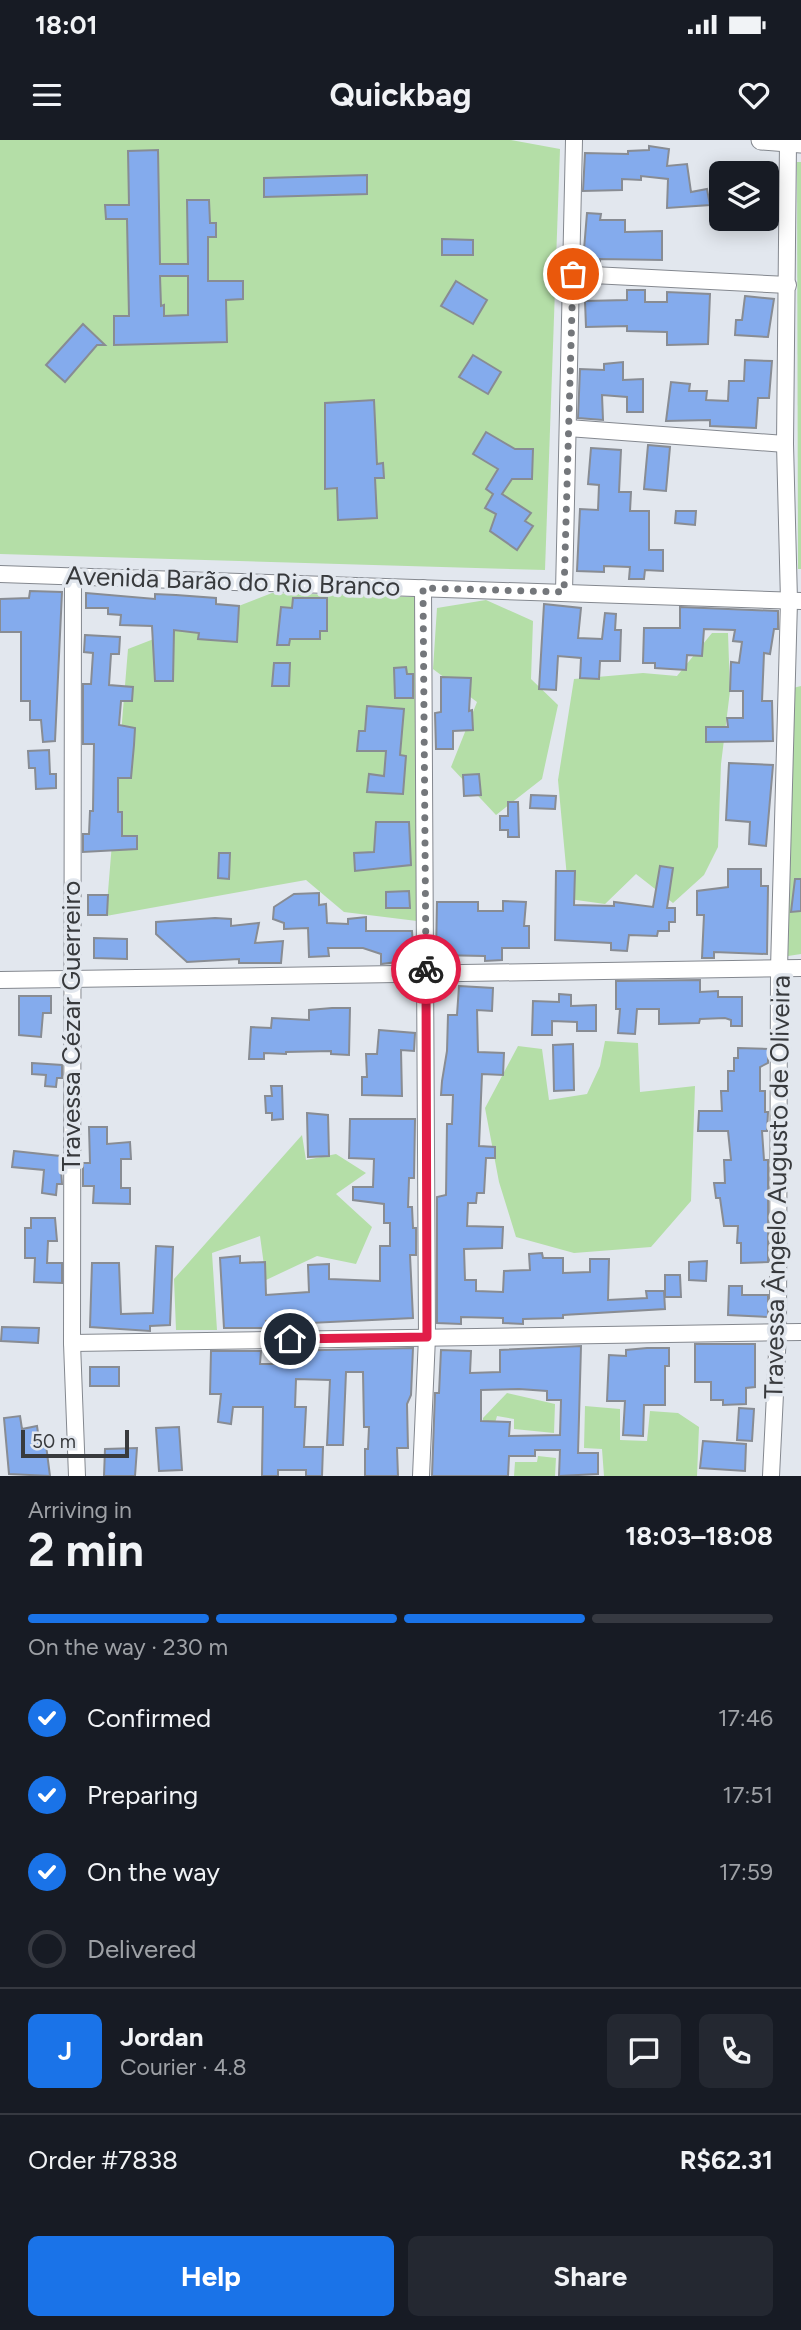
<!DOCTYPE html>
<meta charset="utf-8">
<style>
body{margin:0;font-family:Figtree,sans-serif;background:#242831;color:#f1f3f6;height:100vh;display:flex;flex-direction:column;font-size:26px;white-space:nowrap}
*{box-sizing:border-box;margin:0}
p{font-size:23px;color:#9ea1a6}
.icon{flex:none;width:38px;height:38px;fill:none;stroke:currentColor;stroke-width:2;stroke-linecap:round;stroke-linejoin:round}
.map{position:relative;height:1336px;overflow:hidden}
.side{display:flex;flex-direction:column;background:#171b24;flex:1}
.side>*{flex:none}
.fabs{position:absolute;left:709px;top:21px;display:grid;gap:14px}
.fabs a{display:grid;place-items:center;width:70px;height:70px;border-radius:10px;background:#171b24;box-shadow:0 4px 18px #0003;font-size:35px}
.scale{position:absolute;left:21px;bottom:18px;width:108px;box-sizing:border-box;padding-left:7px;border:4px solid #383a3d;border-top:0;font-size:19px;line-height:24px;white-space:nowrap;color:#383a3d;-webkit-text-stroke:5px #e2e7ee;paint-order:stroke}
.pin{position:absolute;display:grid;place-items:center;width:60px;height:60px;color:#fff;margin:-30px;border:4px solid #fff;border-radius:50%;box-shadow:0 2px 7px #0007}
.courier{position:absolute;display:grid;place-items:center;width:70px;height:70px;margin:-35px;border:5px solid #e11d48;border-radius:50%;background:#fff;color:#222;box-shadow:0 2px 9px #0007}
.summary em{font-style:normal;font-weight:700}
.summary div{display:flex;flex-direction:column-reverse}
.summary{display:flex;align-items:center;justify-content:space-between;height:119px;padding:0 28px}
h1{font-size:46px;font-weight:700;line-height:52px}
.bar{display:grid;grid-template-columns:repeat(4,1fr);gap:10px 7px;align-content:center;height:84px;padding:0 28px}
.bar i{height:9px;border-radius:5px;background:#363941}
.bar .on{background:#1a73e8}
.bar p{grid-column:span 4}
.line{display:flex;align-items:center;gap:18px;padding:0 28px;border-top:2px solid #363941}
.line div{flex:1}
.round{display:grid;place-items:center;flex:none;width:74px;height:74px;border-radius:10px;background:#242831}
ol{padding:0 28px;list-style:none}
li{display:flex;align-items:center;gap:21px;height:77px}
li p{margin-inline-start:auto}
li .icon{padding:7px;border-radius:50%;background:#1a73e8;color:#fff;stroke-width:4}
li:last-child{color:#9ea1a6}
li i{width:38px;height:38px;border:4px solid #363941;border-radius:50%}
.primary-button{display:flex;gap:14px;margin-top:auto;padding:14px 28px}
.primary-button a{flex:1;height:80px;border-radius:10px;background:#1a73e8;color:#fff;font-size:28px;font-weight:700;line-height:80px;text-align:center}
.primary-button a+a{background:#242831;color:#f1f3f6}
.status{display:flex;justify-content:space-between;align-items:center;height:49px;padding:0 35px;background:#171b24;direction:ltr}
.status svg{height:19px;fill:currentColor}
header{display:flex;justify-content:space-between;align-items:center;height:91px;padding:0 28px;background:#171b24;font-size:32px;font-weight:700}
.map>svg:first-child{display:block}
.green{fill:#b4dea7}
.building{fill:#84abed;stroke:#888c93;stroke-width:2;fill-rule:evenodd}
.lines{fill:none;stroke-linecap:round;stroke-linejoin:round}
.minor-casing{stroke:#84888f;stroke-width:18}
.tertiary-casing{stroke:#84888f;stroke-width:21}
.minor{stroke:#fff;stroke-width:16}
.tertiary{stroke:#fff;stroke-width:19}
.done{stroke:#74777b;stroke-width:7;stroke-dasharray:0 12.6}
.route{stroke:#e11d48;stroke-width:9}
.labels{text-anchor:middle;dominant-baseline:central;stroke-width:7;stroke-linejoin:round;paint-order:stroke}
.street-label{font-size:26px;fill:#383a3d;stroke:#e2e7ee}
</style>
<div class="status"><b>18:01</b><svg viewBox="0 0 49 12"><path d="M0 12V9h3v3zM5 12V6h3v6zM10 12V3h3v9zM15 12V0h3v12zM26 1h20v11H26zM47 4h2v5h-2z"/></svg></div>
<header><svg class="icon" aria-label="menu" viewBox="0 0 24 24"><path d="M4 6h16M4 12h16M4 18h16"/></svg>Quickbag<svg class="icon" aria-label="heart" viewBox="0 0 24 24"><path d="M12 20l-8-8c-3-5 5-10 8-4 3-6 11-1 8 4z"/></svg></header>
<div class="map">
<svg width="801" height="1336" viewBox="0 0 801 1336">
<rect width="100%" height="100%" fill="#e2e7ee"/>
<!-- green -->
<g class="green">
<polygon points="0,0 511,0 560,9 545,430 0,414"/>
<polygon points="797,22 801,22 801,429 798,429"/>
<polygon points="272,453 415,457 417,781 344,772 306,740 106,776 128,509"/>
<polygon points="486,460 533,481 531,539 558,565 542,639 496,675 451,627 477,562 433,529 437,468"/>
<polygon points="712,493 728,493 730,551 721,624 718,707 704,735 673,763 636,734 605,764 569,759 558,640 574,539 643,533 677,536"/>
<polygon points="801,546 801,814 788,816 793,548"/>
<polygon points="605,901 638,903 640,952 695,946 691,1061 651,1107 574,1113 516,1097 499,1042 485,968 518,906 542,909 549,960 587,954 600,926"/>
<polygon points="302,995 306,1020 336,1014 366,1033 336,1054 372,1087 356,1124 317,1116 266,1140 260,1096 212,1113 217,1190 176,1190 174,1139"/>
<polygon points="507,1253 555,1264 554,1293 514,1289 514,1279 497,1276 491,1297 482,1294 483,1278"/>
<polygon points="585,1266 620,1269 620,1300 647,1301 650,1271 678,1273 699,1287 697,1336 604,1336 602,1309 584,1308"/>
<polygon points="538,1316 556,1318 555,1336 514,1336 515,1322 537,1322"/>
</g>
<!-- building -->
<g class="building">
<polygon points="649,6 669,9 667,26 687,24 691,52 707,49 710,65 667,68 668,39 641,36 641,40 622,39 622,50 583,51 585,13 628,14 628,11 649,10"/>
<path d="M158,10L160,124H188L187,60H209L210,83H216V97H208V141H243V159L226,160L227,202L114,205V176H129L127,79H106L105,65H129L128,11ZM160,136H188V175L164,176V165L161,166Z"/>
<polygon points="367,35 367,54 264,57 264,38"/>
<polygon points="587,73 601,74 600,80 625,80 625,92 662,91 662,120 600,119 600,122 583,122"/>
<polygon points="442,99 473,100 473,115 442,115"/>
<polygon points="456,141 487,160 473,184 441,166"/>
<polygon points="627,150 645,150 645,162 667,162 667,152 710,154 708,204 667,205 667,192 627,191 627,186 586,187 585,161 627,160"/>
<polygon points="745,156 774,159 768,197 735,195 736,180 742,180"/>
<polygon points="83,184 105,205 97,205 65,242 46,225"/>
<polygon points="473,215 501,232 488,254 459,237"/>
<polygon points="745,220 772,221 769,258 758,258 756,288 710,286 710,280 666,281 671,242 690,244 689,251 707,251 706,260 728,261 729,241 744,241"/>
<polygon points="623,222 623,240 643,239 643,272 627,272 627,257 602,255 603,280 578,278 580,229 604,230 604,224"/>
<polygon points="374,260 377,324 383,323 384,338 375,338 377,378 338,380 337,348 325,349 325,263"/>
<polygon points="486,292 515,309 533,309 532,339 512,339 502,354 531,373 525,381 533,386 517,410 490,391 496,374 485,368 493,354 486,349 498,329 473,314"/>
<polygon points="648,305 670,307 666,351 644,349"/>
<polygon points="591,308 621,310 619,352 631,352 630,371 649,371 649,410 663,410 663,431 645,430 644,439 629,439 630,427 604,426 604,432 577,431 580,369 598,370 599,345 588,344"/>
<polygon points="676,371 696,371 695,385 675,383"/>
<polygon points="30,451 62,452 55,601 43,602 41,580 30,580 30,561 21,561 21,492 0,492 0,459 29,458"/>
<polygon points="86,453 155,459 155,454 176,455 216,458 216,464 239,466 237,502 198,499 199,493 174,490 173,541 155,541 152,486 120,485 121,475 108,474 108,468 86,468"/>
<polygon points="293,458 327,458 327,491 320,491 320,499 290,499 289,505 277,505 281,467 292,468"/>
<polygon points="544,464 581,468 578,498 602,499 605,473 616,474 615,490 621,490 620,521 600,521 599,539 580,538 581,518 558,516 556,550 539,549"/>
<polygon points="680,467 778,471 778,489 774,489 770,514 764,513 762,561 772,561 773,601 706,602 706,587 728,587 727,578 743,578 743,551 730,551 731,522 739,523 742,502 733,501 735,490 704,489 702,516 687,515 686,530 655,528 655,523 643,523 644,488 680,488"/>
<polygon points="85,495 120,497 119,514 111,514 109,545 133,547 132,561 121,561 119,585 135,588 134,605 131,638 118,638 118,672 122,672 122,696 137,696 137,709 83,712 83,694 89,694 90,671 93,671 94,604 83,604 83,544 91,544 93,513 84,512"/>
<polygon points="274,523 290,523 289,546 272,546"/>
<polygon points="406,527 407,534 413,534 413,558 395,558 394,528"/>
<polygon points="441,537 471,538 469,571 472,570 473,590 453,591 453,609 436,609 435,573 441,572"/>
<polygon points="367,566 404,569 400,615 406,616 403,654 367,652 369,634 384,636 386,611 357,611 359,591 365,591"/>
<polygon points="49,610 50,634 56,634 56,648 36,649 35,628 29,628 28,611"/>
<polygon points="729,623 773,625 766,706 749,704 750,682 726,680"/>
<polygon points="479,634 481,655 464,656 463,635"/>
<polygon points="531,655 556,656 555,669 530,668"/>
<polygon points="508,662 518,662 519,697 508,697 508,690 500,690 500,676 508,676"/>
<polygon points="376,682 409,682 411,725 355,731 354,713 374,712"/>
<polygon points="219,713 230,713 229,739 218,738"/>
<polygon points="660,726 673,728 667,768 675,768 675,782 669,782 669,791 658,791 657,796 629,795 627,811 611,810 611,803 555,800 556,731 575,731 574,765 614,766 614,762 653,767"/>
<polygon points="728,729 761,729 761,746 768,746 767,814 714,812 714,818 702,818 704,775 697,775 697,751 728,747"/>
<polygon points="795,739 801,739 801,771 791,772"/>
<polygon points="409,751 410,768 386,768 386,752"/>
<polygon points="319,753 319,765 326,764 327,783 348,784 348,779 366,777 366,791 412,791 414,820 381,824 381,814 363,808 328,808 329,816 309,817 308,788 284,789 284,783 273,779 274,767 294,754"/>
<polygon points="88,755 108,755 107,775 88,775"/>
<polygon points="503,761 526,762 524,786 529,786 529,808 502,808 502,820 485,821 485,816 436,815 437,762 478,762 478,771 503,771"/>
<polygon points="215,778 231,779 231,786 259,783 255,803 283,801 281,823 239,823 239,819 187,822 156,794 156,782"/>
<polygon points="94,798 127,799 127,819 94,818"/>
<polygon points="700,840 700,852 718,851 718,857 742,857 742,886 731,886 731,880 725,878 700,879 699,883 659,884 659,869 637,869 635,894 618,893 620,869 616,869 616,841"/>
<polygon points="459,846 493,848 492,871 477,870 478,912 504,913 503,935 482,934 479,1006 495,1007 495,1018 486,1018 484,1053 477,1053 476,1063 468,1063 467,1086 503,1087 502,1108 464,1109 465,1140 476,1140 476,1151 503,1152 504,1131 530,1130 529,1114 542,1113 543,1118 563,1118 563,1133 590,1132 590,1119 609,1119 608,1160 647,1158 646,1151 664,1151 665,1169 563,1175 563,1178 523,1179 523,1184 503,1183 503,1178 461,1177 461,1184 437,1183 437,1057 446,1055 447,984 452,984 453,955 441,955 442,941 447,911 448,875 457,875"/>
<polygon points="559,854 571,855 571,866 596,865 596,891 577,891 577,882 552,881 552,895 532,895 533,861 559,862"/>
<polygon points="19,856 51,856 51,873 43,873 41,897 19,895"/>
<polygon points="332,868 350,868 349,915 331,914 331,911 286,912 286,914 264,913 264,919 249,919 251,887 271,888 272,878 309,880 309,870"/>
<polygon points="379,890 415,893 414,911 401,910 402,956 362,955 362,937 367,937 366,914 377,914"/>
<polygon points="573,904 574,950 554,951 553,905"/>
<polygon points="738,908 768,909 768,923 760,927 760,951 765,951 765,972 768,972 767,991 762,991 764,1020 768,1020 768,1122 741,1123 741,1103 737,1103 738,1086 724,1086 720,1058 716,1058 714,1043 725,1043 724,1020 731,1020 728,991 698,991 699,971 722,971 721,951 728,951 728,931 734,931 734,918 738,918"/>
<polygon points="32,923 62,925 62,938 57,938 56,947 45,946 46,935 32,934"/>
<polygon points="271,946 282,946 283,979 272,980 272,973 266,973 265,956 272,956"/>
<polygon points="307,973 328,975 329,1016 308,1017"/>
<polygon points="350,979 415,979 414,1038 409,1038 408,1067 412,1067 413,1088 416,1088 416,1115 410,1115 413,1178 310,1183 310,1178 266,1181 267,1188 224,1188 220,1118 240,1116 240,1123 265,1122 266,1155 309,1152 308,1125 329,1124 329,1139 380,1141 380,1106 390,1106 390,1083 384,1083 384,1064 353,1060 353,1047 373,1047 374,1019 349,1018"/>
<polygon points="89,987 107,987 107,1004 130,1002 131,1019 121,1019 121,1048 130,1048 130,1064 93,1063 94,1046 83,1046 83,1023 90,1023"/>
<polygon points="14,1011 60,1016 62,1044 57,1044 56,1055 42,1053 44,1030 12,1027"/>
<polygon points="31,1078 55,1078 57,1101 48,1101 47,1123 62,1123 62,1143 34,1142 35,1118 25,1118 25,1088 31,1088"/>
<polygon points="156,1106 173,1107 170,1185 150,1186 150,1191 90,1187 92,1123 119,1123 121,1174 153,1173"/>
<polygon points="707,1121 706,1141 689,1140 689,1122"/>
<polygon points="665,1135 680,1135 681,1157 665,1157"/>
<polygon points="729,1146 742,1146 742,1155 768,1155 768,1177 728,1175"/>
<polygon points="2,1187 39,1188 38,1203 1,1201"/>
<polygon points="695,1204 755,1204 755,1247 746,1248 746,1264 723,1265 723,1260 711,1260 711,1242 695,1242"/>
<path d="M581,1206L578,1313H598V1334L559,1336L560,1310H535V1316H509L508,1336H432L435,1253H439L441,1210L471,1211L470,1233L500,1232V1210ZM519,1249L547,1251V1260H561L560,1295L509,1296L510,1282L481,1281V1250Z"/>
<polygon points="413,1208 411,1255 407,1264 408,1308 397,1308 398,1336 365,1336 365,1309 368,1309 369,1287 364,1287 363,1232 346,1232 343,1305 327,1305 330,1240 296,1239 295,1267 306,1267 304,1307 323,1307 322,1336 306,1336 306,1330 278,1330 278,1336 262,1336 263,1267 233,1267 231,1284 218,1282 221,1254 210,1254 211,1211 261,1211 260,1224 282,1224 282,1211"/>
<polygon points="647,1208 669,1208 669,1226 665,1226 665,1265 644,1265 643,1296 623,1295 625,1261 607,1261 609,1215 626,1216 626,1210"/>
<rect x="90" y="1227" width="29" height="19"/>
<polygon points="739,1268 754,1269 752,1301 737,1300"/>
<polygon points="20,1276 22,1289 37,1286 40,1306 46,1305 50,1336 9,1334 4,1278"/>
<polygon points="179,1287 182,1330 159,1331 156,1288"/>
<polygon points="703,1301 746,1304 745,1331 700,1328"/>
<polygon points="137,1308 135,1336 104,1336 105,1309"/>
</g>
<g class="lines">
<!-- minor casing -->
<g class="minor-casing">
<g id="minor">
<polyline points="573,134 788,145"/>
<polyline points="568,288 785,304"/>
<polyline points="0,434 801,461"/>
<polyline points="73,435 72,1203 77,1336"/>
<polyline points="564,452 574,0"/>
<polyline points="0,840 801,828"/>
<polyline points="72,1203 801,1192"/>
<polyline points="421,1336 427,1197 423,448"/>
<polyline points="771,1336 778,1192 779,829 789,461 785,304 788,2"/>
</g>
</g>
<!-- tertiary casing -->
<g class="tertiary-casing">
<polyline id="tertiary" points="761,0 801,3"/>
</g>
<!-- minor -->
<use href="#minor" class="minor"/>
<!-- tertiary -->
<use href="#tertiary" class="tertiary"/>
</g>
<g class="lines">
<!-- done -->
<polyline class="done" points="426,829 423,448 564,452 573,134"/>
<!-- route -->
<polyline class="route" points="290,1199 427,1197 426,829"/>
</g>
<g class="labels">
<!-- street labels -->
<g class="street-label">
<text transform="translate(233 441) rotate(2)">Avenida Barão do Rio Branco</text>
<text transform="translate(71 886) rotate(-90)">Travessa Cézar Guerreiro</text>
<text transform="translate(777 1047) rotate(-89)">Travessa Ângelo Augusto de Oliveira</text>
</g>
</g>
</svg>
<div class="fabs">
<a><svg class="icon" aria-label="layers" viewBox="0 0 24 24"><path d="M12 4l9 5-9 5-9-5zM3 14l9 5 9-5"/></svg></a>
</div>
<div class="scale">50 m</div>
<div class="pin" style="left:573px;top:134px;background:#ea580c"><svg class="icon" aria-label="bag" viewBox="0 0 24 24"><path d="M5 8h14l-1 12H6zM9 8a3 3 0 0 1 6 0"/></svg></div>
<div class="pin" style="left:290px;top:1199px;background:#1f2937"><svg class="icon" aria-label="home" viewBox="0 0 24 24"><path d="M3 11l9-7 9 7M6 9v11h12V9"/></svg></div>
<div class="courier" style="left:426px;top:829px"><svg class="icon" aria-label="bike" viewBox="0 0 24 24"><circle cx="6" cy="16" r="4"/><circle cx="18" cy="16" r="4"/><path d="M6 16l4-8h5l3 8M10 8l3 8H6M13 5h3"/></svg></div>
</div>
<section class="side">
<div class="summary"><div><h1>2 min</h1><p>Arriving in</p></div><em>18:03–18:08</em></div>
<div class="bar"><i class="on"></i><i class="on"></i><i class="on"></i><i></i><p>On the way · 230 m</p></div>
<ol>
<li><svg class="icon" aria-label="check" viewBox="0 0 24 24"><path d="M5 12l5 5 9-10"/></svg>Confirmed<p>17:46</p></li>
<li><svg class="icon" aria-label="check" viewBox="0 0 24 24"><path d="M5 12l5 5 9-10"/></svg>Preparing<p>17:51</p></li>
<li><svg class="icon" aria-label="check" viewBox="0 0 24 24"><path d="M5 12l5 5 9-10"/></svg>On the way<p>17:59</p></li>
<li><i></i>Delivered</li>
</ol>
<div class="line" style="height:126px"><b class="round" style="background:#1a73e8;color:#fff">J</b><div><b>Jordan</b><p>Courier · 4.8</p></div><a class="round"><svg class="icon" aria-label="chat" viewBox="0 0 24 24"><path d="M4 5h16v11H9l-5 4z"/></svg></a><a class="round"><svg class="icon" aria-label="phone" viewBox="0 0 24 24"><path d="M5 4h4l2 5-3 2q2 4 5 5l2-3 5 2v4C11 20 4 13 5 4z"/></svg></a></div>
<div class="line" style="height:91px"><div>Order #7838</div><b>R$62.31</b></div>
<div class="primary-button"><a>Help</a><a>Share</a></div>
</section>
